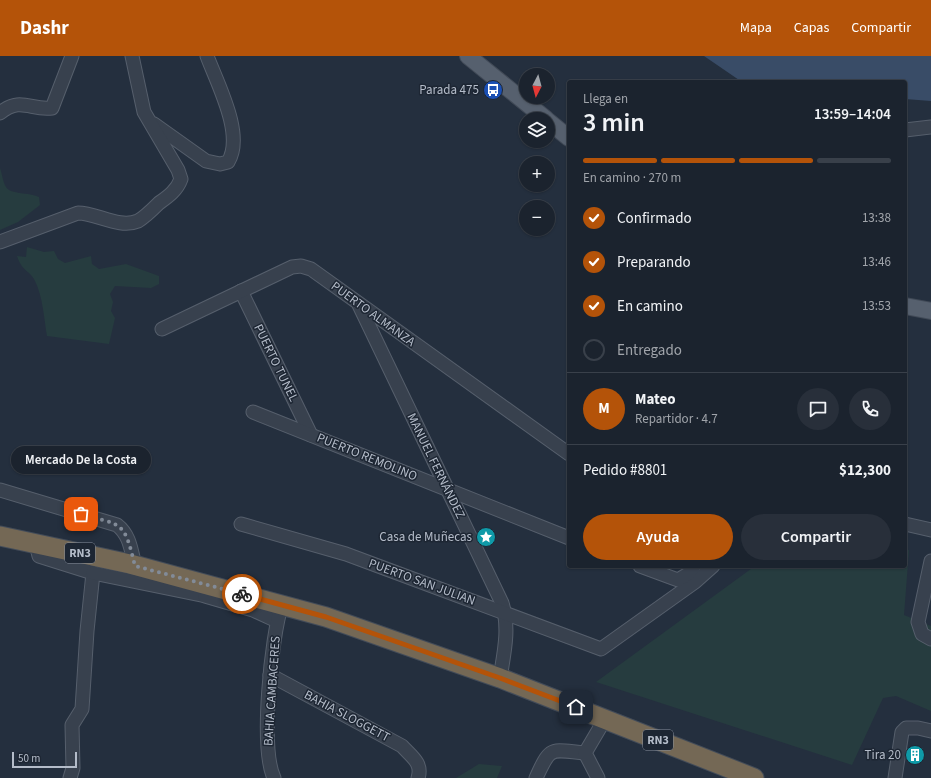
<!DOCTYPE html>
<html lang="es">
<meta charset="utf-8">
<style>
body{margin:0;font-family:"Source Sans 3",sans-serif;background:#282f3a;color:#f1f3f6;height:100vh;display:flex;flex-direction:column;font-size:15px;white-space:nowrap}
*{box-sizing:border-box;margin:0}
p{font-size:13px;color:#a0a4aa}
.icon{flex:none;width:22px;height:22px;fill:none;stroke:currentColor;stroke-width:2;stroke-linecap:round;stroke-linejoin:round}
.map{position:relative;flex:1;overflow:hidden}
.panel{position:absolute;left:567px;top:24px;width:340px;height:488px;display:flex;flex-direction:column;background:#1b232e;border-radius:4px;box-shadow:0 1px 3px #0004,0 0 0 1px #39404a}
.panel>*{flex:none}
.needle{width:26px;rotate:186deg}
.controls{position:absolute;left:519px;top:12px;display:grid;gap:8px}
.controls a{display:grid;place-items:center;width:36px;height:36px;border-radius:50%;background:#1b232e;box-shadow:0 1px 3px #0004,0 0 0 1px #39404a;font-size:20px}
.scale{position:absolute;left:12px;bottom:10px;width:65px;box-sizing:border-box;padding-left:4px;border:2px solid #b4bcc9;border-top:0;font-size:11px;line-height:14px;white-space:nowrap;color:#b4bcc9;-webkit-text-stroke:3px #1d2633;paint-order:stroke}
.pin{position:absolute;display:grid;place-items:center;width:34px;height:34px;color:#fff;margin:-17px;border-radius:8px;box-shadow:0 2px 6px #0006}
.courier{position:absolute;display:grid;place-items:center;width:40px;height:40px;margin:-20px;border:3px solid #b45309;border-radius:50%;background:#fff;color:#222;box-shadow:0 1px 5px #0007}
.bubble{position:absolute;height:28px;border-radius:14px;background:#1b232e;box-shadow:0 1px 3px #0004,0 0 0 1px #39404a;font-size:13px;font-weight:600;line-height:28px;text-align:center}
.headline em{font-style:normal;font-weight:600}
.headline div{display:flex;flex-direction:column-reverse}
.headline{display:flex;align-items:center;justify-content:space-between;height:68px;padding:0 16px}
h1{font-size:26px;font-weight:600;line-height:30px}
.bar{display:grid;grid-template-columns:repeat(4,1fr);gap:6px 4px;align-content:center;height:48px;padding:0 16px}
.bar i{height:5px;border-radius:3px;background:#39404a}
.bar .active{background:#b45309}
.bar p{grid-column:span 4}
.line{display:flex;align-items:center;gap:10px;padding:0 16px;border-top:1px solid #39404a}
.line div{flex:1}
.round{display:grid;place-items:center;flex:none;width:42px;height:42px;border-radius:21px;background:#282f3a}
ol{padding:0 16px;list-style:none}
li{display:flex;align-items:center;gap:12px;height:44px}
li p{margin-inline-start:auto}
li .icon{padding:4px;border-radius:50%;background:#b45309;color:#fff;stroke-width:4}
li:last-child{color:#a0a4aa}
li i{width:22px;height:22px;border:2px solid #39404a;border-radius:50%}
.action{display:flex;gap:8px;margin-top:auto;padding:8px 16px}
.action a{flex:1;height:46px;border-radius:24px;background:#b45309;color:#fff;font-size:16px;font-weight:600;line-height:46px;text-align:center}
.action a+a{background:#282f3a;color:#f1f3f6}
header{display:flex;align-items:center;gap:24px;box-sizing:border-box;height:56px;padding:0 20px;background:#b45309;color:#fff}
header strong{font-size:19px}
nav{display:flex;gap:22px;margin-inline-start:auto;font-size:14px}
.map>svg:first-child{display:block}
.green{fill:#263c3f}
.water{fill:#394c67}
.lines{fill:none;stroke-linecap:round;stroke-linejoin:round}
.minor-casing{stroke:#565f6c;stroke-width:15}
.major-casing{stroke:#414a57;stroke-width:18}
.highway-casing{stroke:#434c59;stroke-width:21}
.minor{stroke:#38414e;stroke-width:13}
.major{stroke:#56606e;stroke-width:16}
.highway{stroke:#746855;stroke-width:19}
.done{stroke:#828b98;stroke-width:4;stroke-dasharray:0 7.2}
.route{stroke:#b45309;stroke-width:5}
.labels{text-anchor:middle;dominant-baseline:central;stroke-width:3;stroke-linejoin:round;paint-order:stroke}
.shield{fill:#1d2633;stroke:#878f9c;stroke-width:1}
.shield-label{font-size:12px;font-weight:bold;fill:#b4bcc9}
.poi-label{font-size:13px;fill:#b4bcc9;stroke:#1d2633;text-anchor:end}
.street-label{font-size:13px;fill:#b4bcc9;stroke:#1d2633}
</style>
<header>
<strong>Dashr</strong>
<nav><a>Mapa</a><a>Capas</a><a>Compartir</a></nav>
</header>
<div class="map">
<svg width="931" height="722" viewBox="0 0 931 722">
<rect width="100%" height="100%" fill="#242f3e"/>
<!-- green -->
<g class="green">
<path d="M0,112C2,118 3,126 6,131C11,139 29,136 39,141L40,149L18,166L0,174Z"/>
<path d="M27,191L44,196L54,195L58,203L65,207L91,200L92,208L99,213L126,208L159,220V228L151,232L115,230L110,238L113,246L111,255L115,262L109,288L47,280C44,263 43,241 35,225C30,214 22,216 17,200L26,201Z"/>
<polygon points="905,493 909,494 904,559 931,570 931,655 896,640 883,642 852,709 596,626 755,510 905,510"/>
<polygon points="479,708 502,710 497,722 456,722"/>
</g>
<!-- water -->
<polygon class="water" points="704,0 931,0 931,45 905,43 905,26 742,26"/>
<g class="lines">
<!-- minor casing -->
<g class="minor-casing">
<g id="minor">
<path d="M0,57C21,40 31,55 52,52L72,0"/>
<path d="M154,68L206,105L220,108L228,106C245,79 217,27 207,0"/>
<polyline points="905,74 931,71"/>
<path d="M0,186L78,157C97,157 119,173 138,165C145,161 153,153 159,147C169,140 177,134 181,123L178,114L144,56L132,0"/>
<polyline points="241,235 311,379"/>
<path d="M359,249L502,547C510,572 504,597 500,622"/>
<polyline points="162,273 292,211 301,210 311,213 569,398"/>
<polyline points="253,356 569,482"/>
<path d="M0,434L117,469C130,479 131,494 135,510"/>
<polyline points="241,468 346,498 601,593 695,526 713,510"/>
<polyline points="905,468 931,474"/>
<polyline points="36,488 39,500 93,517 87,575 82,653 72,669 73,712 70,722"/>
<polyline points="931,505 918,566 922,578 931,583"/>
<polyline points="640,510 678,524 688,518 694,510"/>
<polyline points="93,517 201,539 214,538 223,535"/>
<polyline points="205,540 253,554 277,565"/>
<path d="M270,619L402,690C411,700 423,707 418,722"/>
<path d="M274,722C260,692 271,581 282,548"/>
<path d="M536,722C551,689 550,694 585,697"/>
<polyline points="598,722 585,697 605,663"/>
<polyline points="895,722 902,676 906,672 918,672 931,675"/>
</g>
</g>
<!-- major casing -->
<g class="major-casing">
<g id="major">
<polyline points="468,0 546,63"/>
<polyline points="548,65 569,82"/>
<polyline points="905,250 931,255"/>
</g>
</g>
<!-- highway casing -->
<g class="highway-casing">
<polyline id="highway" points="0,480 130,508 326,561 500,622 754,722"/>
</g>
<!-- minor -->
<use href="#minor" class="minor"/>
<!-- major -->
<use href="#major" class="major"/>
<!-- highway -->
<use href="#highway" class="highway"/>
</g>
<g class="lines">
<!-- done -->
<path class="done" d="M81,458C124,470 124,465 135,510L242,538"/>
<!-- route -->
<polyline class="route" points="242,538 326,561 500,622 576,651"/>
</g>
<!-- icons -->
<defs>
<g id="bus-disc" transform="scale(1)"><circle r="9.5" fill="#1a4fb4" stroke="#1d2633"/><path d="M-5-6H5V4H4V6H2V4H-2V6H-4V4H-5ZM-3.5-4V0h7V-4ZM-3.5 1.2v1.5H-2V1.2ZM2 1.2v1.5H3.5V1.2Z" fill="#fff"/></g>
<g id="sight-disc" transform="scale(1)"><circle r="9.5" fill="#0f9aa8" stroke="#1d2633"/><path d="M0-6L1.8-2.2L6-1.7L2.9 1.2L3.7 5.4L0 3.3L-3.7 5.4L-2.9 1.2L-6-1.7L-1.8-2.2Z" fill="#fff"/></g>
<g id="building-disc" transform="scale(1)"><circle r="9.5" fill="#0f9aa8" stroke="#1d2633"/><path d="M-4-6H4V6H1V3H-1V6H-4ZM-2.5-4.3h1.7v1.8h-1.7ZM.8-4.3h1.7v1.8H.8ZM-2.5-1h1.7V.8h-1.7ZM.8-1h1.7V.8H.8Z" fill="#fff"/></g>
</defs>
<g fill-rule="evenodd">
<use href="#bus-disc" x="493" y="34"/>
<use href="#sight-disc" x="486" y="481"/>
<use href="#building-disc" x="915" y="699"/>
</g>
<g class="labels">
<!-- shield labels -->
<g class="shield">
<rect x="65" y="487" width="30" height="20" rx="3"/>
<rect x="643" y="674" width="30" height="20" rx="3"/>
</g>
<g class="shield-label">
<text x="80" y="497">RN3</text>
<text x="658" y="684">RN3</text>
</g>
<!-- poi labels -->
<g class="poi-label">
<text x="479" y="34">Parada 475</text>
<text x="472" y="481">Casa de Muñecas</text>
<text x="901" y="699">Tira 20</text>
</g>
<!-- street labels -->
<g class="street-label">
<text transform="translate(373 258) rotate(36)">PUERTO ALMANZA</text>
<text transform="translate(276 307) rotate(64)">PUERTO TUNEL</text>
<text transform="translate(367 401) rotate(22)">PUERTO REMOLINO</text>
<text transform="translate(436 410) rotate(64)">MANUEL FERNÁNDEZ</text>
<text transform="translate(422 526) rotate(20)">PUERTO SAN JULIAN</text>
<text transform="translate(272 635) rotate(-86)">BAHIA CAMBACERES</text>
<text transform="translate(347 660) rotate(28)">BAHIA SLOGGETT</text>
</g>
</g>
</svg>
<div class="controls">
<a><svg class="needle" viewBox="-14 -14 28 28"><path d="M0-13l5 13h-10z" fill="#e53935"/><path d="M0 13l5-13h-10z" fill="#a0a4aa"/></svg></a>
<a><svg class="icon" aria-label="layers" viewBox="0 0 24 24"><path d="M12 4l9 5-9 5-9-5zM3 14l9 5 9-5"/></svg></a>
<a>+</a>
<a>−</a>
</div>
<div class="scale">50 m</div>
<div class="pin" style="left:81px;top:458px;background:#ea580c"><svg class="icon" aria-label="bag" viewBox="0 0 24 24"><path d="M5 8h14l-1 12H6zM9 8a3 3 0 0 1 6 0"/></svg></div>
<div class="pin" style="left:576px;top:651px;background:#1f2937"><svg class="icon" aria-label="home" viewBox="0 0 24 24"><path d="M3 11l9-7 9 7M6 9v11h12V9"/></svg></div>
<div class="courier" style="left:242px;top:538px"><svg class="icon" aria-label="bike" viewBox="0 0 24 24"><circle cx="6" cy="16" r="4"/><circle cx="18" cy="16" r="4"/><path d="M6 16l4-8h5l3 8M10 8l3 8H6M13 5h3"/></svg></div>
<div class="bubble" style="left:11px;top:390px;width:140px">Mercado De la Costa</div>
<section class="panel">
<div class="headline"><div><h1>3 min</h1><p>Llega en</p></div><em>13:59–14:04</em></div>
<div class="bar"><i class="active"></i><i class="active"></i><i class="active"></i><i></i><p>En camino · 270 m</p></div>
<ol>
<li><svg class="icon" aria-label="check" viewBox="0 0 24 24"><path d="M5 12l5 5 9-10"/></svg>Confirmado<p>13:38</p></li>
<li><svg class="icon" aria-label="check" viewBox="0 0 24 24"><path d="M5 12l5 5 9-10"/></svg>Preparando<p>13:46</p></li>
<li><svg class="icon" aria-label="check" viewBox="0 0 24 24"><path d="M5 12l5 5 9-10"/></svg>En camino<p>13:53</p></li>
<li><i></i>Entregado</li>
</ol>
<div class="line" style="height:72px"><b class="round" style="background:#b45309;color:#fff">M</b><div><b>Mateo</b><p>Repartidor · 4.7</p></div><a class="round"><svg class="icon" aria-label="chat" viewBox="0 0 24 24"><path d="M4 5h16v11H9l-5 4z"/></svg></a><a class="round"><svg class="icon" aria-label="phone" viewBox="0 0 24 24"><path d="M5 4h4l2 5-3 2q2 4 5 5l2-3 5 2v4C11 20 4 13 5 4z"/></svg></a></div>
<div class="line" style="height:52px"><div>Pedido #8801</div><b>$12,300</b></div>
<div class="action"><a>Ayuda</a><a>Compartir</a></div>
</section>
</div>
